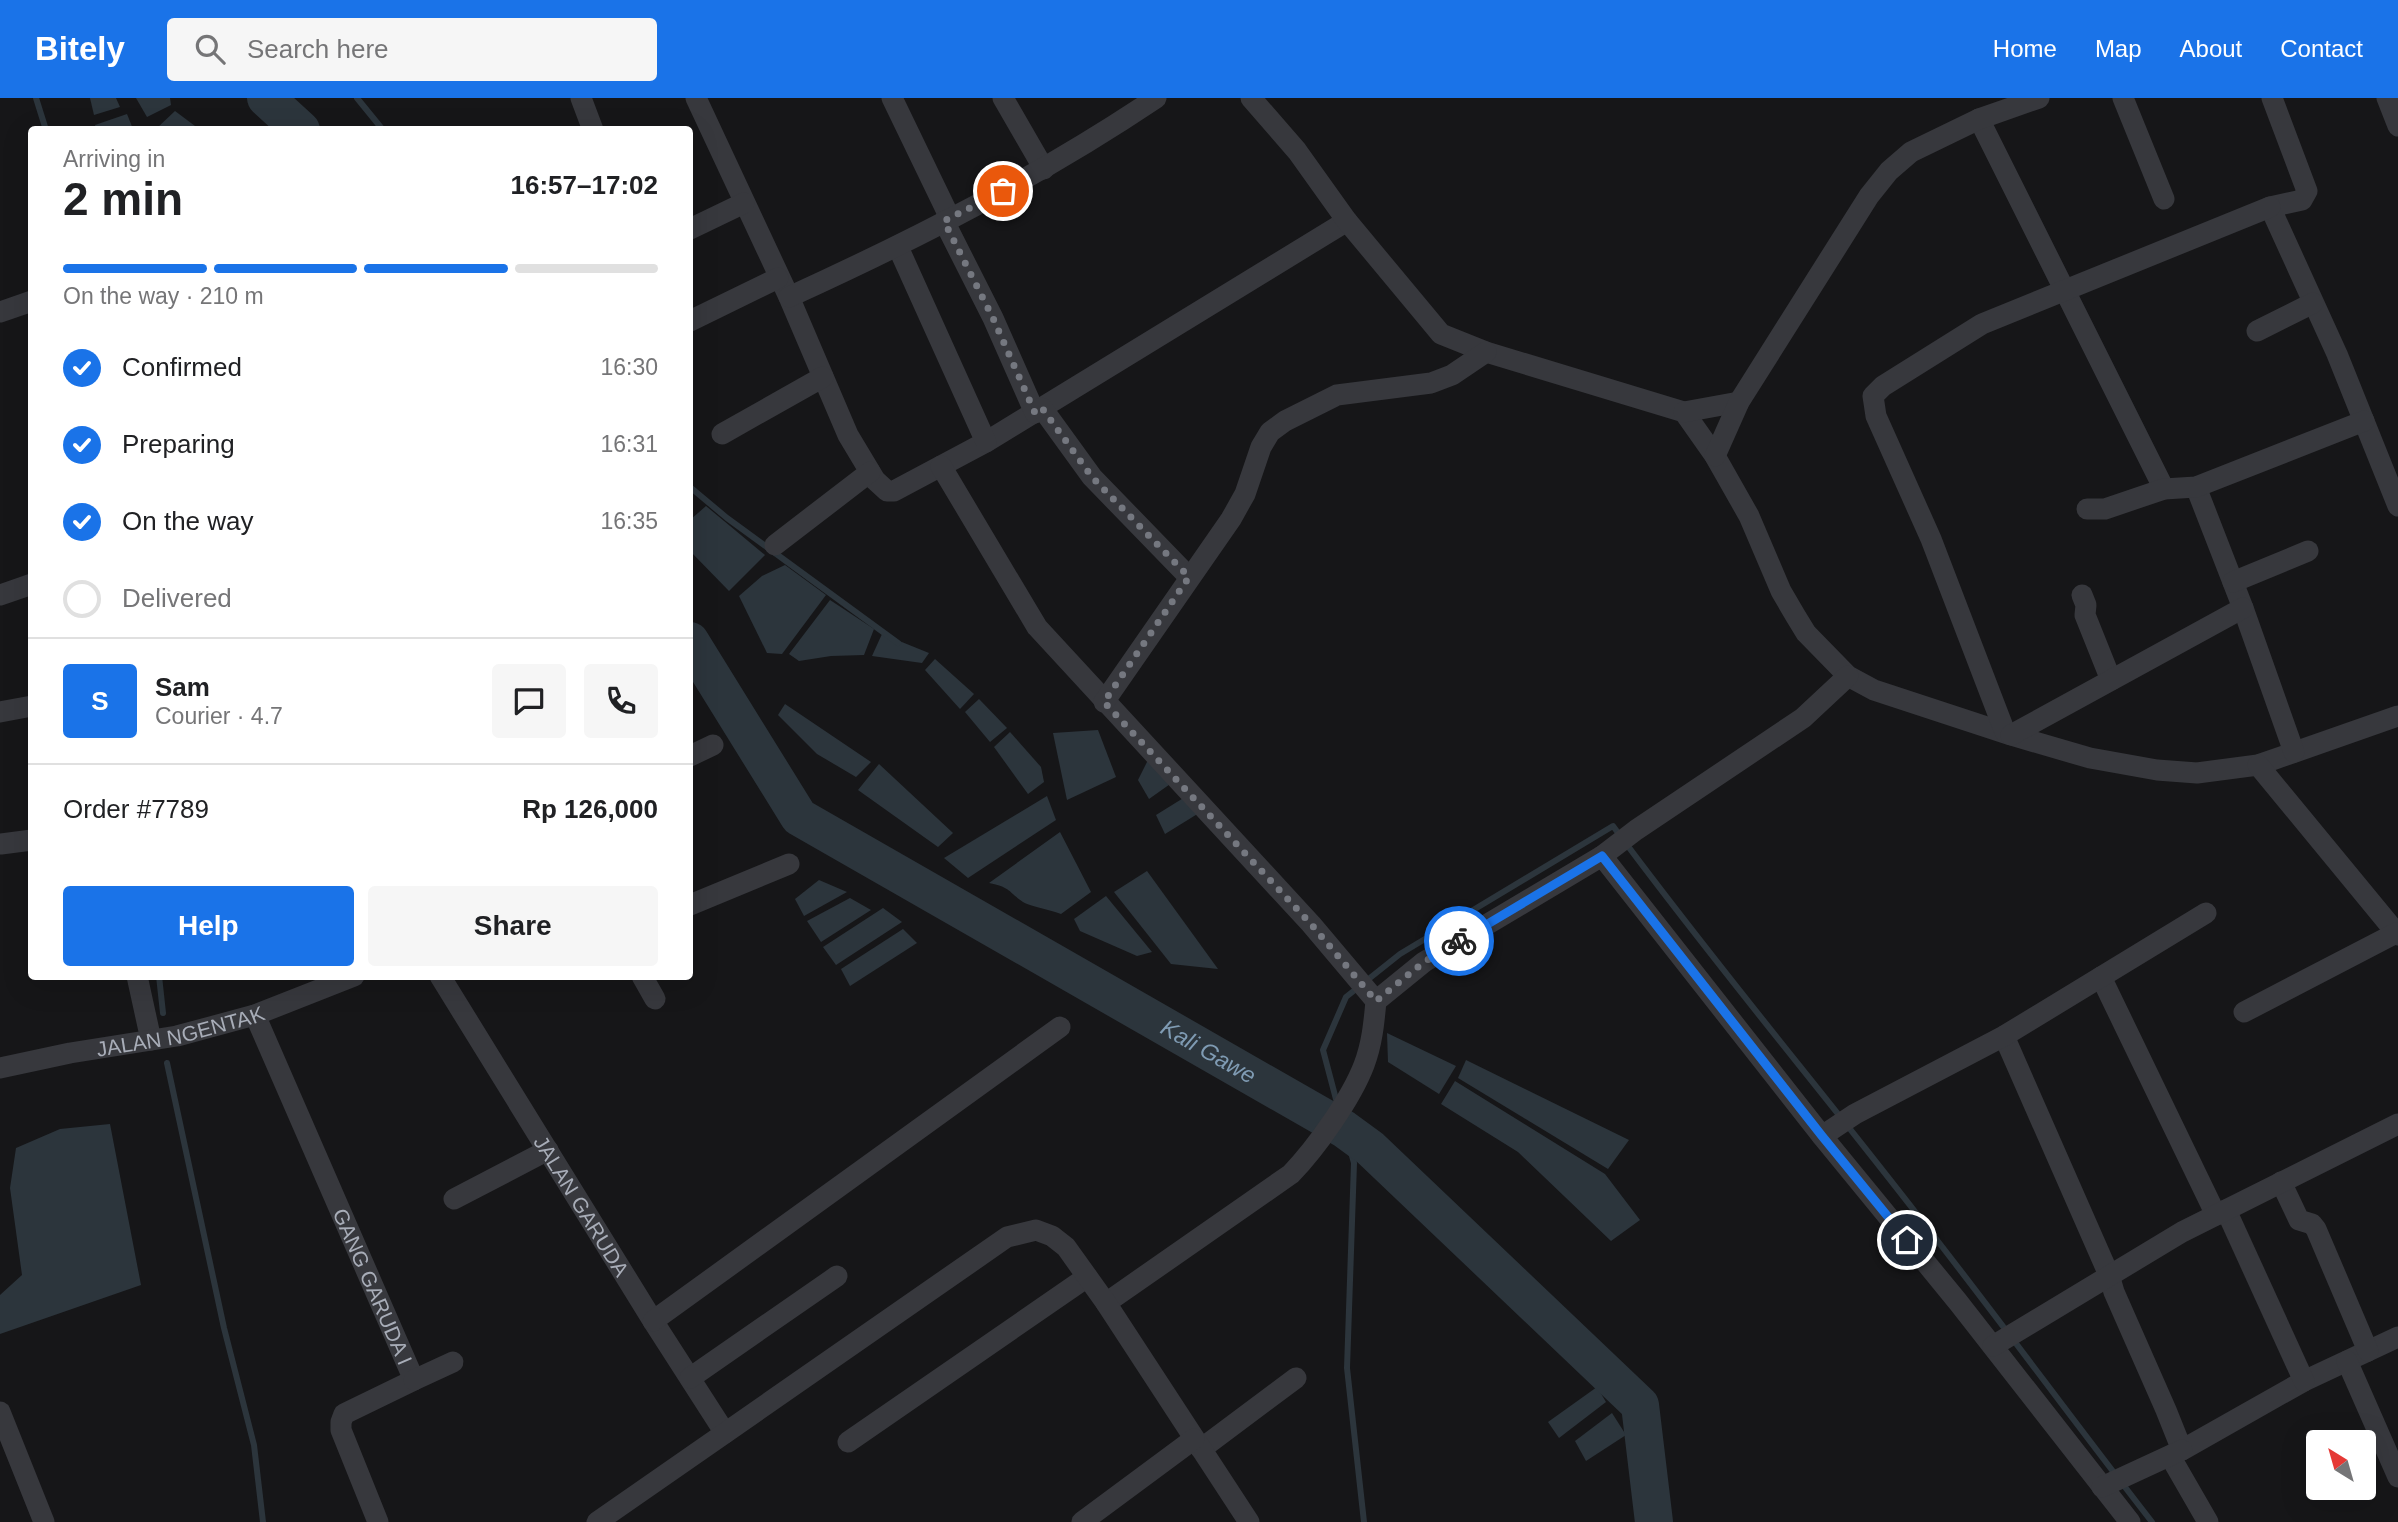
<!DOCTYPE html>
<meta charset="utf-8">
<style>
body{margin:0;font-family:Arial,sans-serif;background:#f6f6f6;color:#202124;height:100vh;display:flex;flex-direction:column;font-size:26px;white-space:nowrap}
*{box-sizing:border-box;margin:0}
p{font-size:23px;color:#757577}
.icon{flex:none;width:38px;height:38px;fill:none;stroke:currentColor;stroke-width:2;stroke-linecap:round;stroke-linejoin:round}
.map{position:relative;flex:1;overflow:hidden}
.drawer{position:absolute;left:28px;top:28px;width:665px;height:854px;display:flex;flex-direction:column;background:#fff;border-radius:7px;box-shadow:0 7px 28px #0002}
.drawer>*{flex:none}
.needle{width:46px;rotate:323deg}
.buttons{position:absolute;left:2306px;top:1332px;display:grid;gap:14px}
.buttons a{display:grid;place-items:center;width:70px;height:70px;border-radius:7px;background:#fff;box-shadow:0 7px 28px #0002;font-size:35px}
.pin{position:absolute;display:grid;place-items:center;width:60px;height:60px;color:#fff;margin:-30px;border:4px solid #fff;border-radius:50%;box-shadow:0 2px 7px #0007}
.courier{position:absolute;display:grid;place-items:center;width:70px;height:70px;margin:-35px;border:5px solid #1a73e8;border-radius:50%;background:#fff;color:#222;box-shadow:0 2px 9px #0007}
.headline em{font-style:normal;font-weight:600}
.headline div{display:flex;flex-direction:column-reverse}
.headline{display:flex;align-items:center;justify-content:space-between;height:119px;padding:0 35px}
h1{font-size:46px;font-weight:600;line-height:52px}
.bar{display:grid;grid-template-columns:repeat(4,1fr);gap:10px 7px;align-content:center;height:84px;padding:0 35px}
.bar i{height:9px;border-radius:5px;background:#e0e0e0}
.bar .active{background:#1a73e8}
.bar p{grid-column:span 4}
.line{display:flex;align-items:center;gap:18px;padding:0 35px;border-top:2px solid #e0e0e0}
.line div{flex:1}
.round{display:grid;place-items:center;flex:none;width:74px;height:74px;border-radius:7px;background:#f6f6f6}
ol{padding:0 35px;list-style:none}
li{display:flex;align-items:center;gap:21px;height:77px}
li p{margin-inline-start:auto}
li .icon{padding:7px;border-radius:50%;background:#1a73e8;color:#fff;stroke-width:4}
li:last-child{color:#757577}
li i{width:38px;height:38px;border:4px solid #e0e0e0;border-radius:50%}
.cta{display:flex;gap:14px;margin-top:auto;padding:14px 35px}
.cta a{flex:1;height:80px;border-radius:7px;background:#1a73e8;color:#fff;font-size:28px;font-weight:600;line-height:80px;text-align:center}
.cta a+a{background:#f6f6f6;color:#202124}
header{display:flex;align-items:center;gap:42px;box-sizing:border-box;height:98px;padding:0 35px;background:#1a73e8;color:#fff}
header strong{font-size:33px}
nav{display:flex;gap:38px;margin-inline-start:auto;font-size:24px}
.search{width:490px;height:63px;background:#f6f6f6;display:flex;align-items:center;gap:18px;box-sizing:border-box;padding:0 24px;border-radius:7px;color:#757577;font-size:26px}
.map>svg:first-child{display:block}
.water{fill:#2c353c}
.lines{fill:none;stroke-linecap:round;stroke-linejoin:round}
.stream{stroke:#2c353c;stroke-width:6}
.river{stroke:#2c353c;stroke-width:38}
.minor{stroke:#37383d;stroke-width:21}
.done{stroke:#757880;stroke-width:7;stroke-dasharray:0 12.6}
.route{stroke:#1a73e8;stroke-width:9}
.labels{text-anchor:middle;dominant-baseline:central;stroke-width:7;stroke-linejoin:round;paint-order:stroke}
.street-label{font-size:21px;fill:#a8adb8;stroke:#111113}
.water-label{font-size:23px;font-style:italic;fill:#7f9bb3;stroke:#111113}
</style>
<header>
<strong>Bitely</strong>
<div class="search"><svg class="icon" aria-label="search" viewBox="0 0 24 24"><circle cx="10" cy="10" r="6"/><path d="M15 15l6 6"/></svg>Search here</div>
<nav><a>Home</a><a>Map</a><a>About</a><a>Contact</a></nav>
</header>
<div class="map">
<svg width="2398" height="1424" viewBox="0 0 2398 1424">
<rect width="100%" height="100%" fill="#161618"/>
<!-- water -->
<g class="water">
<polygon points="90,0 116,0 120,9 94,17"/>
<polygon points="136,0 170,0 171,7 147,19"/>
<polygon points="175,13 199,31 156,31"/>
<polygon points="127,16 133,31 96,31 95,27"/>
<polygon points="706,408 765,457 729,493 690,453 690,422"/>
<polygon points="785,467 826,497 782,556 767,555 739,498 762,478"/>
<polygon points="830,502 874,531 864,557 831,558 799,563 789,556"/>
<polygon points="882,536 929,555 922,565 872,558"/>
<polygon points="935,561 974,596 960,611 925,572"/>
<polygon points="979,601 1007,630 990,644 965,614"/>
<polygon points="785,606 871,664 856,679 817,656 778,617"/>
<polygon points="1098,632 1116,679 1067,702 1053,635"/>
<polygon points="1010,634 1041,669 1044,684 1028,696 994,649"/>
<polygon points="1151,656 1173,684 1149,701 1138,682"/>
<polygon points="879,666 953,735 938,749 858,692"/>
<polygon points="1047,698 1056,722 968,780 944,760"/>
<polygon points="1185,699 1199,715 1165,736 1156,717"/>
<path d="M1060,734L1091,794L1061,816C1051,812 1029,808 1023,804C1007,793 1012,790 989,785Z"/>
<polygon points="1147,773 1218,871 1171,866 1114,794"/>
<polygon points="819,782 847,794 804,818 795,801"/>
<polygon points="1106,798 1152,854 1137,858 1080,833 1074,821"/>
<polygon points="850,800 871,812 821,844 807,823"/>
<polygon points="883,810 902,824 836,867 823,849"/>
<polygon points="903,831 917,845 850,888 841,871"/>
<polygon points="1387,935 1456,968 1439,996 1388,964"/>
<polygon points="1466,962 1629,1042 1608,1071 1458,980"/>
<polygon points="1455,983 1605,1076 1640,1122 1611,1143 1518,1054 1441,1006"/>
<polygon points="110,1026 141,1187 0,1236 0,1197 22,1177 10,1090 16,1050 60,1031"/>
<polygon points="1597,1289 1606,1304 1559,1340 1548,1324"/>
<polygon points="1612,1315 1626,1337 1586,1363 1575,1343"/>
</g>
<g class="lines">
<!-- stream -->
<g class="stream">
<polyline points="36,0 46,32"/>
<polyline points="357,0 383,32"/>
<polyline points="690,389 727,420 898,545"/>
<polyline points="159,878 163,915"/>
<polyline points="167,965 224,1230 254,1347 263,1424"/>
<path d="M1337,1005L1323,952L1346,899L1400,856L1613,728C1716,868 1828,1000 1933,1137C2007,1232 2078,1329 2152,1424"/>
<polyline points="1341,1019 1354,1065 1347,1270 1364,1424"/>
</g>
<!-- river -->
<g class="river">
<polyline points="266,0 301,32"/>
<path id="s1" d="M690,543L799,719L1344,1031L1370,1050L1640,1307L1654,1424"/>
</g>
<!-- minor -->
<g class="minor">
<polyline points="581,0 593,32"/>
<polyline points="696,0 789,199 848,337 875,382 887,393 894,393 986,344 1347,123"/>
<polyline points="892,0 950,120"/>
<polyline points="1003,0 1044,71"/>
<polyline points="1251,0 1297,53 1347,123 1441,236 1486,254 1684,314 1715,358 1749,418 1781,493 1795,517 1806,535 1848,578 1874,592 2011,637 2090,660 2157,672 2197,675 2258,667 2398,618"/>
<polyline points="2123,0 2164,101"/>
<polyline points="2272,0 2307,93 2302,102 2270,109 2337,256 2398,408"/>
<polyline points="2387,0 2398,28"/>
<polyline points="1979,21 2164,391"/>
<polyline points="944,123 993,220 1035,315"/>
<polyline points="690,131 744,105"/>
<polyline points="898,149 986,344"/>
<path d="M789,199C916,141 1040,78 1156,0"/>
<polyline points="0,214 32,203"/>
<polyline points="690,223 778,180"/>
<polyline points="2257,233 2313,205"/>
<polyline points="1042,310 1092,379 1189,479"/>
<polyline points="1684,314 1739,304"/>
<polyline points="722,336 823,279"/>
<polyline points="1715,358 1739,304 1869,98 1889,73 1911,54 1979,21 2039,0"/>
<polyline points="941,368 1037,529 1311,826 1376,903"/>
<polyline points="2196,389 2243,510 2294,654"/>
<polyline points="2087,411 2105,411 2164,391 2196,389 2364,323"/>
<polyline points="775,447 870,374"/>
<polyline points="2233,484 2308,453"/>
<polyline points="0,497 32,486"/>
<polyline points="2082,497 2086,507 2085,517 2111,582"/>
<polyline points="1104,604 1231,421 1245,396 1261,349 1270,334 1285,323 1337,297 1431,285 1452,277 1486,254"/>
<polyline points="0,614 32,608"/>
<polyline points="2005,634 1931,441 1876,318 1873,298 1883,288 1982,226 2270,109"/>
<polyline points="2011,637 2243,510"/>
<polyline points="690,658 713,647"/>
<polyline points="2258,667 2398,837"/>
<polyline points="1,746 32,742"/>
<polyline points="1602,758 1822,1038 1958,1204 2130,1424"/>
<polyline points="690,807 789,766"/>
<polyline points="137,878 151,942"/>
<path id="s2" d="M440,878L653,1223L725,1335"/>
<polyline points="642,878 655,901"/>
<polyline points="2101,879 2216,1117"/>
<polyline points="2244,914 2396,835"/>
<path id="s3" d="M255,917L414,1282L344,1316L341,1324V1332L378,1424"/>
<polyline points="2004,938 2109,1177 2114,1194 2166,1312 2182,1352 2304,1283 2398,1239"/>
<path id="s4" d="M0,970L70,955L177,938L255,917L354,878"/>
<polyline points="1822,1038 1855,1016 2004,938 2206,815"/>
<polyline points="2281,1084 2299,1122 2312,1126 2316,1131 2368,1253"/>
<polyline points="454,1101 548,1052"/>
<polyline points="2226,1112 2304,1283"/>
<path d="M1106,1205L1291,1076C1316,1050 1351,1001 1364,967C1372,946 1374,925 1376,903L1424,864L1602,758L1636,732L1803,620L1848,578"/>
<polyline points="653,1223 1060,929"/>
<polyline points="1993,1248 2182,1134 2398,1026"/>
<polyline points="2347,1263 2398,1379"/>
<polyline points="690,1280 837,1178"/>
<polyline points="414,1282 453,1264"/>
<polyline points="0,1314 44,1424"/>
<polyline points="848,1344 1087,1179"/>
<polyline points="1201,1351 1296,1280"/>
<polyline points="2170,1358 2208,1424"/>
<polyline points="2102,1389 2182,1352"/>
<polyline points="597,1424 1007,1139 1036,1132 1052,1138 1066,1149 1106,1205 1249,1424"/>
<polyline points="1082,1424 1194,1341"/>
</g>
</g>
<g class="lines">
<!-- done -->
<polyline class="done" points="1003,93 944,123 993,220 1035,315 1042,310 1092,379 1189,479 1104,604 1311,826 1376,903 1424,864 1459,843"/>
<!-- route -->
<polyline class="route" points="1459,843 1602,758 1822,1038 1907,1142"/>
</g>
<g class="labels">
<!-- street labels -->
<g class="street-label">
<text stroke="none"><textPath href="#s4" startOffset="184">JALAN NGENTAK</textPath></text>
<text stroke="none"><textPath href="#s2" startOffset="270">JALAN GARUDA</textPath></text>
<text stroke="none"><textPath href="#s3" startOffset="296">GANG GARUDA I</textPath></text>
</g>
<!-- water labels -->
<g class="water-label">
<text stroke="none"><textPath href="#s1" startOffset="679">Kali Gawe</textPath></text>
</g>
</g>
</svg>
<div class="buttons">
<a><svg class="needle" viewBox="-14 -14 28 28"><path d="M0-13l5 13h-10z" fill="#e53935"/><path d="M0 13l5-13h-10z" fill="#757577"/></svg></a>
</div>
<div class="pin" style="left:1003px;top:93px;background:#ea580c"><svg class="icon" aria-label="bag" viewBox="0 0 24 24"><path d="M5 8h14l-1 12H6zM9 8a3 3 0 0 1 6 0"/></svg></div>
<div class="pin" style="left:1907px;top:1142px;background:#1f2937"><svg class="icon" aria-label="home" viewBox="0 0 24 24"><path d="M3 11l9-7 9 7M6 9v11h12V9"/></svg></div>
<div class="courier" style="left:1459px;top:843px"><svg class="icon" aria-label="bike" viewBox="0 0 24 24"><circle cx="6" cy="16" r="4"/><circle cx="18" cy="16" r="4"/><path d="M6 16l4-8h5l3 8M10 8l3 8H6M13 5h3"/></svg></div>
<section class="drawer">
<div class="headline"><div><h1>2 min</h1><p>Arriving in</p></div><em>16:57–17:02</em></div>
<div class="bar"><i class="active"></i><i class="active"></i><i class="active"></i><i></i><p>On the way · 210 m</p></div>
<ol>
<li><svg class="icon" aria-label="check" viewBox="0 0 24 24"><path d="M5 12l5 5 9-10"/></svg>Confirmed<p>16:30</p></li>
<li><svg class="icon" aria-label="check" viewBox="0 0 24 24"><path d="M5 12l5 5 9-10"/></svg>Preparing<p>16:31</p></li>
<li><svg class="icon" aria-label="check" viewBox="0 0 24 24"><path d="M5 12l5 5 9-10"/></svg>On the way<p>16:35</p></li>
<li><i></i>Delivered</li>
</ol>
<div class="line" style="height:126px"><b class="round" style="background:#1a73e8;color:#fff">S</b><div><b>Sam</b><p>Courier · 4.7</p></div><a class="round"><svg class="icon" aria-label="chat" viewBox="0 0 24 24"><path d="M4 5h16v11H9l-5 4z"/></svg></a><a class="round"><svg class="icon" aria-label="phone" viewBox="0 0 24 24"><path d="M5 4h4l2 5-3 2q2 4 5 5l2-3 5 2v4C11 20 4 13 5 4z"/></svg></a></div>
<div class="line" style="height:91px"><div>Order #7789</div><b>Rp 126,000</b></div>
<div class="cta"><a>Help</a><a>Share</a></div>
</section>
</div>
